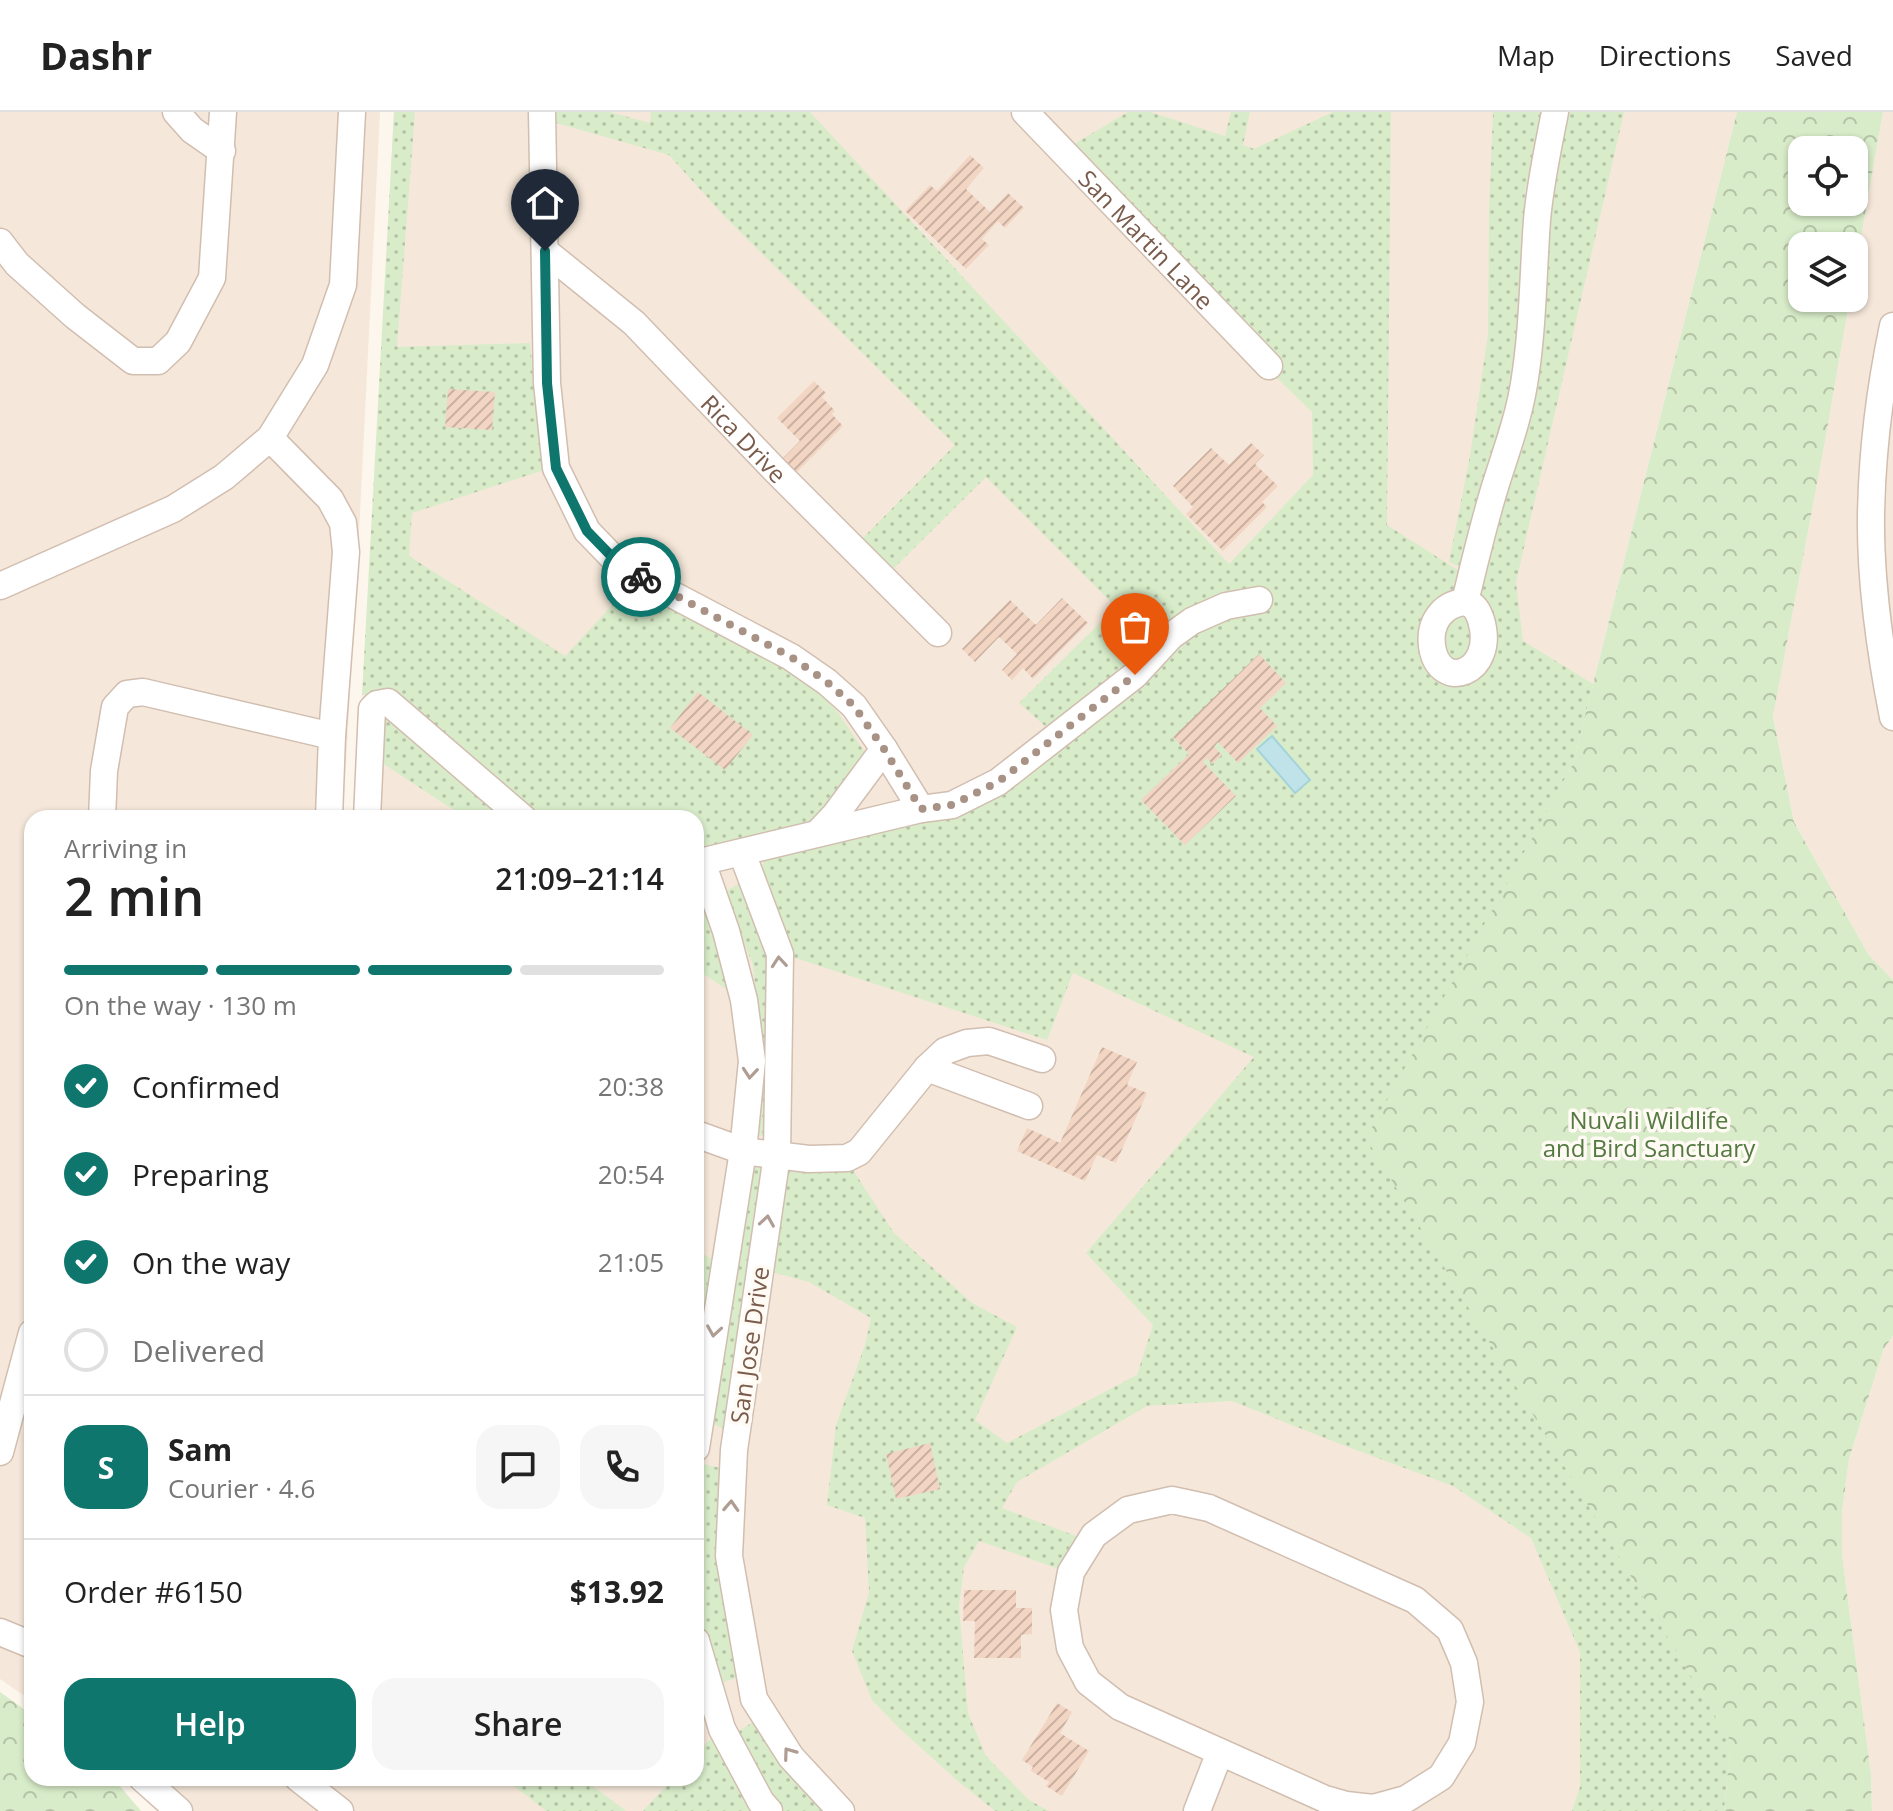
<!DOCTYPE html>
<meta charset="utf-8">
<style>
body{margin:0;font-family:"Open Sans",sans-serif;background:#f6f6f6;color:#222;height:100vh;display:flex;flex-direction:column;font-size:30px;white-space:nowrap}
*{box-sizing:border-box;margin:0}
p{font-size:26px;color:#767676}
.icon{flex:none;width:44px;height:44px;fill:none;stroke:currentColor;stroke-width:2;stroke-linecap:round;stroke-linejoin:round}
.map{position:relative;flex:1;overflow:hidden}
.panel{position:absolute;left:24px;top:698px;width:680px;height:976px;display:flex;flex-direction:column;background:#fff;border-radius:24px;box-shadow:0 2px 6px #0004}
.panel>*{flex:none}
.tools{position:absolute;left:1788px;top:24px;display:grid;gap:16px}
.tools a{display:grid;place-items:center;width:80px;height:80px;border-radius:16px;background:#fff;box-shadow:0 2px 6px #0004;font-size:40px}
.pin{position:absolute;display:grid;place-items:center;width:68px;height:68px;color:#fff;margin:-82px -34px;border-radius:50% 50% 50% 0;rotate:-45deg;box-shadow:0 0 8px #0007}
.pin .icon{rotate:45deg}
.courier{position:absolute;display:grid;place-items:center;width:80px;height:80px;margin:-40px;border:6px solid #0f766e;border-radius:50%;background:#fff;color:#222;box-shadow:0 2px 10px #0007}
.headline em{font-style:normal;font-weight:600}
.headline div{display:flex;flex-direction:column-reverse}
.headline{display:flex;align-items:center;justify-content:space-between;height:136px;padding:0 40px}
h1{font-size:52px;font-weight:600;line-height:60px}
.bar{display:grid;grid-template-columns:repeat(4,1fr);gap:12px 8px;align-content:center;height:96px;padding:0 40px}
.bar i{height:10px;border-radius:6px;background:#e0e0e0}
.bar .selected{background:#0f766e}
.bar p{grid-column:span 4}
.line{display:flex;align-items:center;gap:20px;padding:0 40px;border-top:2px solid #e0e0e0}
.line div{flex:1}
.round{display:grid;place-items:center;flex:none;width:84px;height:84px;border-radius:24px;background:#f6f6f6}
ol{padding:0 40px;list-style:none}
li{display:flex;align-items:center;gap:24px;height:88px}
li p{margin-inline-start:auto}
li .icon{padding:8px;border-radius:50%;background:#0f766e;color:#fff;stroke-width:4}
li:last-child{color:#767676}
li i{width:44px;height:44px;border:4px solid #e0e0e0;border-radius:50%}
.button{display:flex;gap:16px;margin-top:auto;padding:16px 40px}
.button a{flex:1;height:92px;border-radius:24px;background:#0f766e;color:#fff;font-size:32px;font-weight:600;line-height:92px;text-align:center}
.button a+a{background:#f6f6f6;color:#222}
header{display:flex;align-items:center;gap:48px;box-sizing:border-box;height:112px;padding:0 40px;background:#fff;border-bottom:2px solid #e0e0e0}
header strong{font-size:38px}
nav{display:flex;gap:44px;margin-inline-start:auto;font-size:28px}
.map>svg:first-child{display:block}
.residential{fill:#f5e8da}
.grass{fill:url(#grass-dots)}
.forest{fill:url(#forest-crowns);fill-rule:evenodd}
.water{fill:#bfe3e8;stroke:#a5d3da;stroke-width:2}
.building{fill:url(#building-hatch)}
.lines{fill:none;stroke-linecap:round;stroke-linejoin:round}
.minor-casing{stroke:#d1beb0;stroke-width:29}
.minor{stroke:#fff;stroke-width:26}
.oneway{stroke:#af9d94}
.done{stroke:#a89285;stroke-width:8;stroke-dasharray:0 14.4}
.route{stroke:#0f766e;stroke-width:10}
.labels{text-anchor:middle;dominant-baseline:central;stroke-width:7;stroke-linejoin:round;paint-order:stroke}
.street-label{font-size:24px;fill:#7a5c4d;stroke:#fffaf3}
.park-label{font-size:24px;fill:#537a41;stroke:#fffaf3}
</style>
<header>
<strong>Dashr</strong>
<nav><a>Map</a><a>Directions</a><a>Saved</a></nav>
</header>
<div class="map">
<svg width="1893" height="1699" viewBox="0 0 1893 1699">
<defs>
<pattern id="grass-dots" width="8" height="8" patternUnits="userSpaceOnUse" patternTransform="scale(2)"><rect width="8" height="8" fill="#d8ecc9"/><path d="M2 2h.1M6 6h.1" fill="none" stroke="#b4c2a5" stroke-width="1.8" stroke-linecap="round"/></pattern>
<pattern id="forest-crowns" width="20" height="18" patternUnits="userSpaceOnUse" patternTransform="scale(2)"><rect width="20" height="18" fill="#d8ecc9"/><path d="M2 6a3 3 0 1 1 6 0M12 15a3 3 0 1 1 6 0" fill="none" stroke="#b4c2a5"/></pattern>
<pattern id="building-hatch" width="6" height="6" patternUnits="userSpaceOnUse" patternTransform="scale(2)"><rect width="6" height="6" fill="#f3d5c3"/><path d="M-1 1l2-2M0 6l6-6M5 7l2-2" fill="none" stroke="#cab0a1"/></pattern>
</defs>
<rect width="100%" height="100%" fill="#fdf6ec"/>
<!-- residential -->
<g class="residential">
<polygon points="0,0 380,0 360,402 343,706 32,706 32,1589 0,1567"/>
<polygon points="394,0 1737,0 1573,652 1367,1026 1731,1630 1724,1699 166,1699 130,1666 696,1666 696,706 354,706 372,438"/>
<polygon points="1883,0 1893,0 1893,868 1868,842 1794,710 1773,603 1824,335 1850,186 1854,186 1854,165"/>
<polygon points="1893,1224 1893,1699 1872,1699 1871,1662 1842,1443 1842,1400 1849,1347 1884,1236"/>
</g>
<!-- grass -->
<g class="grass">
<polygon points="394,0 415,0 397,235 530,231 544,358 412,401 409,444 565,544 631,473 793,562 818,579 839,602 866,642 816,711 744,726 704,740 696,741 696,706 539,706 446,629 389,586 362,583"/>
<polygon points="549,0 610,0 650,11 651,0 810,0 1229,452 1313,363 1312,300 1274,263 1071,34 1128,0 1150,0 1225,24 1231,0 1250,0 1243,33 1254,37 1333,0 1391,0 1387,413 1456,457 1482,465 1536,272 1546,204 1544,150 1554,59 1568,0 1624,0 1516,470 1523,529 1593,572 1573,652 1367,1026 1731,1630 1724,1699 1572,1699 1580,1675 1580,1540 1531,1426 1453,1374 1335,1330 1232,1289 1147,1294 1017,1370 1002,1396 1084,1427 1068,1460 979,1429 964,1455 959,1494 968,1601 986,1644 1029,1688 1049,1699 995,1699 959,1670 899,1616 872,1588 852,1539 869,1480 865,1406 827,1393 836,1313 865,1233 871,1206 809,1170 768,1159 782,1059 801,1050 845,1046 894,1121 972,1191 1017,1215 975,1308 1007,1331 1137,1263 1153,1213 1086,1141 1254,945 1073,861 1047,928 783,842 754,763 769,744 957,697 1062,629 1019,591 1116,495 986,365 889,461 859,430 955,333 725,105 669,43 549,9"/>
<polygon points="1493,0 1545,0 1525,79 1521,210 1506,301 1473,404 1464,457 1449,450 1470,344 1488,222 1489,97"/>
<polygon points="381,599 515,706 466,706 376,647"/>
<polygon points="696,767 700,768 731,880 696,857"/>
<polygon points="742,770 771,846 770,1024 754,1024 763,959 753,853 724,780"/>
<polygon points="750,1050 767,1054 730,1320 707,1309"/>
<polygon points="696,1138 715,1149 709,1205 696,1195"/>
<path d="M704,1352L724,1357L739,1565L718,1572C709,1538 699,1504 696,1469C692,1430 700,1390 704,1352Z"/>
<polygon points="756,1608 829,1699 784,1699 764,1674 739,1619"/>
<polygon points="716,1621 758,1699 643,1699 674,1666 696,1666 696,1642"/>
<polygon points="504,1666 582,1666 626,1699 546,1699"/>
</g>
<!-- forest -->
<g class="forest">
<path d="M1737,0H1883L1854,165V134H1802V186H1850L1824,335L1773,604L1794,710L1868,842L1893,868V1224L1884,1236L1849,1347L1842,1400V1443L1871,1662L1872,1699H1724L1731,1630L1366,1026L1573,652ZM1802,38H1854V90H1802Z"/>
<polygon points="0,1580 32,1603 32,1666 113,1666 141,1699 0,1699"/>
</g>
<!-- water -->
<polygon class="water" points="1272,624 1310,668 1295,681 1257,637"/>
<!-- building -->
<g class="building">
<polygon points="970,43 984,56 966,77 990,100 1008,81 1024,96 1005,116 998,109 982,127 989,133 966,157 905,99 930,73 937,79"/>
<polygon points="814,269 826,281 822,285 835,299 832,302 843,314 796,361 782,347 800,329 777,306"/>
<polygon points="448,277 495,280 492,318 445,315"/>
<polygon points="1251,331 1264,343 1255,352 1278,374 1262,390 1267,395 1223,439 1186,402 1193,395 1173,374 1211,336 1229,353"/>
<polygon points="1062,486 1088,511 1033,567 1023,556 1012,568 1002,558 1017,542 999,525 975,550 962,537 1010,488 1036,513"/>
<polygon points="1259,542 1286,571 1260,596 1277,614 1238,651 1218,630 1214,635 1222,643 1212,652 1207,646 1203,650 1236,684 1185,733 1141,688 1189,642 1173,625"/>
<polygon points="698,580 753,623 725,658 670,616"/>
<polygon points="1102,935 1137,950 1127,973 1147,981 1116,1051 1097,1043 1085,1069 1017,1039 1027,1016 1060,1031"/>
<polygon points="930,1331 940,1377 896,1387 886,1342"/>
<polygon points="964,1478 1016,1478 1016,1496 1032,1496 1032,1522 1021,1523 1021,1546 974,1546 975,1509 963,1509"/>
<polygon points="1057,1591 1072,1600 1060,1621 1089,1639 1062,1684 1046,1674 1049,1670 1031,1659 1033,1655 1022,1648"/>
</g>
<g class="lines">
<!-- minor casing -->
<g class="minor-casing">
<g id="minor">
<polyline points="176,0 192,18 222,39"/>
<polyline points="542,0 547,271 556,356 587,419 618,451 662,477 791,545 827,570 854,594 884,637 921,697"/>
<path id="s1" d="M1025,0L1269,254"/>
<polyline points="0,130 17,152 75,204 133,249 158,249 178,230 212,166 223,0"/>
<path id="s2" d="M545,139L634,211L775,358L938,521"/>
<path d="M1893,214C1880,276 1872,340 1871,403C1870,471 1880,539 1893,605"/>
<polyline points="270,326 330,387 343,411 346,440 332,624 329,706"/>
<polyline points="0,474 173,397 224,365 270,326 315,253 343,173 352,0"/>
<path d="M1465,490C1474,452 1483,415 1494,378C1505,342 1518,309 1524,272C1533,218 1533,163 1537,108C1540,72 1548,36 1555,0"/>
<path d="M1465,490C1475,493 1478,499 1481,508C1497,561 1439,582 1432,534C1429,511 1442,492 1465,490Z"/>
<polyline points="102,706 104,659 115,595 127,582 143,580 332,624"/>
<polyline points="367,706 372,597 377,592 388,590 523,706"/>
<polyline points="819,720 835,703 884,637"/>
<polyline points="742,741 780,842 777,1043 734,1338 729,1444 754,1587 791,1645 841,1699"/>
<polyline points="696,751 921,697 952,693 998,670 1135,563 1171,524 1192,509 1226,494 1259,488"/>
<polyline points="927,956 1029,994"/>
<polyline points="696,1022 743,1039 809,1047 847,1046 859,1040 927,956 945,939 967,931 989,929 1042,947"/>
<polyline points="696,1336 743,1039 752,949 744,888 726,819 702,750"/>
<polyline points="0,1340 32,1221"/>
<polygon points="1172,1388 1209,1396 1415,1488 1450,1518 1464,1551 1470,1590 1462,1631 1441,1665 1406,1687 1373,1696 1346,1693 1325,1687 1120,1595 1088,1570 1070,1536 1064,1498 1071,1460 1094,1423 1128,1398"/>
<polyline points="0,1520 32,1533"/>
<polyline points="696,1529 722,1617 761,1690 769,1699"/>
<polyline points="142,1666 179,1699"/>
<polyline points="298,1666 340,1699"/>
<polyline points="1197,1699 1220,1640"/>
</g>
</g>
<!-- minor -->
<use href="#minor" class="minor"/>
</g>
<!-- one-way arrows -->
<defs><path id="oneway-chevron" d="M-2-3.5L2.5 0L-2 3.5" fill="none" stroke-width="1.6" stroke-linecap="round" stroke-linejoin="round" transform="scale(2)"/></defs>
<g class="oneway">
<use href="#oneway-chevron" transform="translate(779 850) rotate(-95)"/>
<use href="#oneway-chevron" transform="translate(750 961) rotate(95)"/>
<use href="#oneway-chevron" transform="translate(767 1109) rotate(-81)"/>
<use href="#oneway-chevron" transform="translate(714 1219) rotate(99)"/>
<use href="#oneway-chevron" transform="translate(731 1394) rotate(-87)"/>
<use href="#oneway-chevron" transform="translate(789 1641) rotate(-126)"/>
</g>
<g class="lines">
<!-- done -->
<polyline class="done" points="641,465 791,545 827,570 854,594 884,637 921,697 952,693 998,670 1135,563"/>
<!-- route -->
<polyline class="route" points="545,139 547,271 556,356 587,419 618,451 641,465"/>
</g>
<g class="labels">
<!-- street labels -->
<g class="street-label">
<text stroke="none"><textPath href="#s1" startOffset="176">San Martin Lane</textPath></text>
<text stroke="none"><textPath href="#s2" startOffset="274">Rica Drive</textPath></text>
<text transform="translate(749 1233) rotate(-82)">San Jose Drive</text>
</g>
<!-- park labels -->
<g class="park-label">
<text x="1649" y="1007">Nuvali Wildlife<tspan x="1649" dy="28">and Bird Sanctuary</tspan></text>
</g>
</g>
</svg>
<div class="tools">
<a><svg class="icon" aria-label="locate" viewBox="0 0 24 24"><circle cx="12" cy="12" r="6"/><path d="M12 2v4M12 18v4M2 12h4M18 12h4"/></svg></a>
<a><svg class="icon" aria-label="layers" viewBox="0 0 24 24"><path d="M12 4l9 5-9 5-9-5zM3 14l9 5 9-5"/></svg></a>
</div>
<div class="pin" style="left:1135px;top:563px;background:#ea580c"><svg class="icon" aria-label="bag" viewBox="0 0 24 24"><path d="M5 8h14l-1 12H6zM9 8a3 3 0 0 1 6 0"/></svg></div>
<div class="pin" style="left:545px;top:139px;background:#1f2937"><svg class="icon" aria-label="home" viewBox="0 0 24 24"><path d="M3 11l9-7 9 7M6 9v11h12V9"/></svg></div>
<div class="courier" style="left:641px;top:465px"><svg class="icon" aria-label="bike" viewBox="0 0 24 24"><circle cx="6" cy="16" r="4"/><circle cx="18" cy="16" r="4"/><path d="M6 16l4-8h5l3 8M10 8l3 8H6M13 5h3"/></svg></div>
<section class="panel">
<div class="headline"><div><h1>2 min</h1><p>Arriving in</p></div><em>21:09–21:14</em></div>
<div class="bar"><i class="selected"></i><i class="selected"></i><i class="selected"></i><i></i><p>On the way · 130 m</p></div>
<ol>
<li><svg class="icon" aria-label="check" viewBox="0 0 24 24"><path d="M5 12l5 5 9-10"/></svg>Confirmed<p>20:38</p></li>
<li><svg class="icon" aria-label="check" viewBox="0 0 24 24"><path d="M5 12l5 5 9-10"/></svg>Preparing<p>20:54</p></li>
<li><svg class="icon" aria-label="check" viewBox="0 0 24 24"><path d="M5 12l5 5 9-10"/></svg>On the way<p>21:05</p></li>
<li><i></i>Delivered</li>
</ol>
<div class="line" style="height:144px"><b class="round" style="background:#0f766e;color:#fff">S</b><div><b>Sam</b><p>Courier · 4.6</p></div><a class="round"><svg class="icon" aria-label="chat" viewBox="0 0 24 24"><path d="M4 5h16v11H9l-5 4z"/></svg></a><a class="round"><svg class="icon" aria-label="phone" viewBox="0 0 24 24"><path d="M5 4h4l2 5-3 2q2 4 5 5l2-3 5 2v4C11 20 4 13 5 4z"/></svg></a></div>
<div class="line" style="height:104px"><div>Order #6150</div><b>$13.92</b></div>
<div class="button"><a>Help</a><a>Share</a></div>
</section>
</div>
